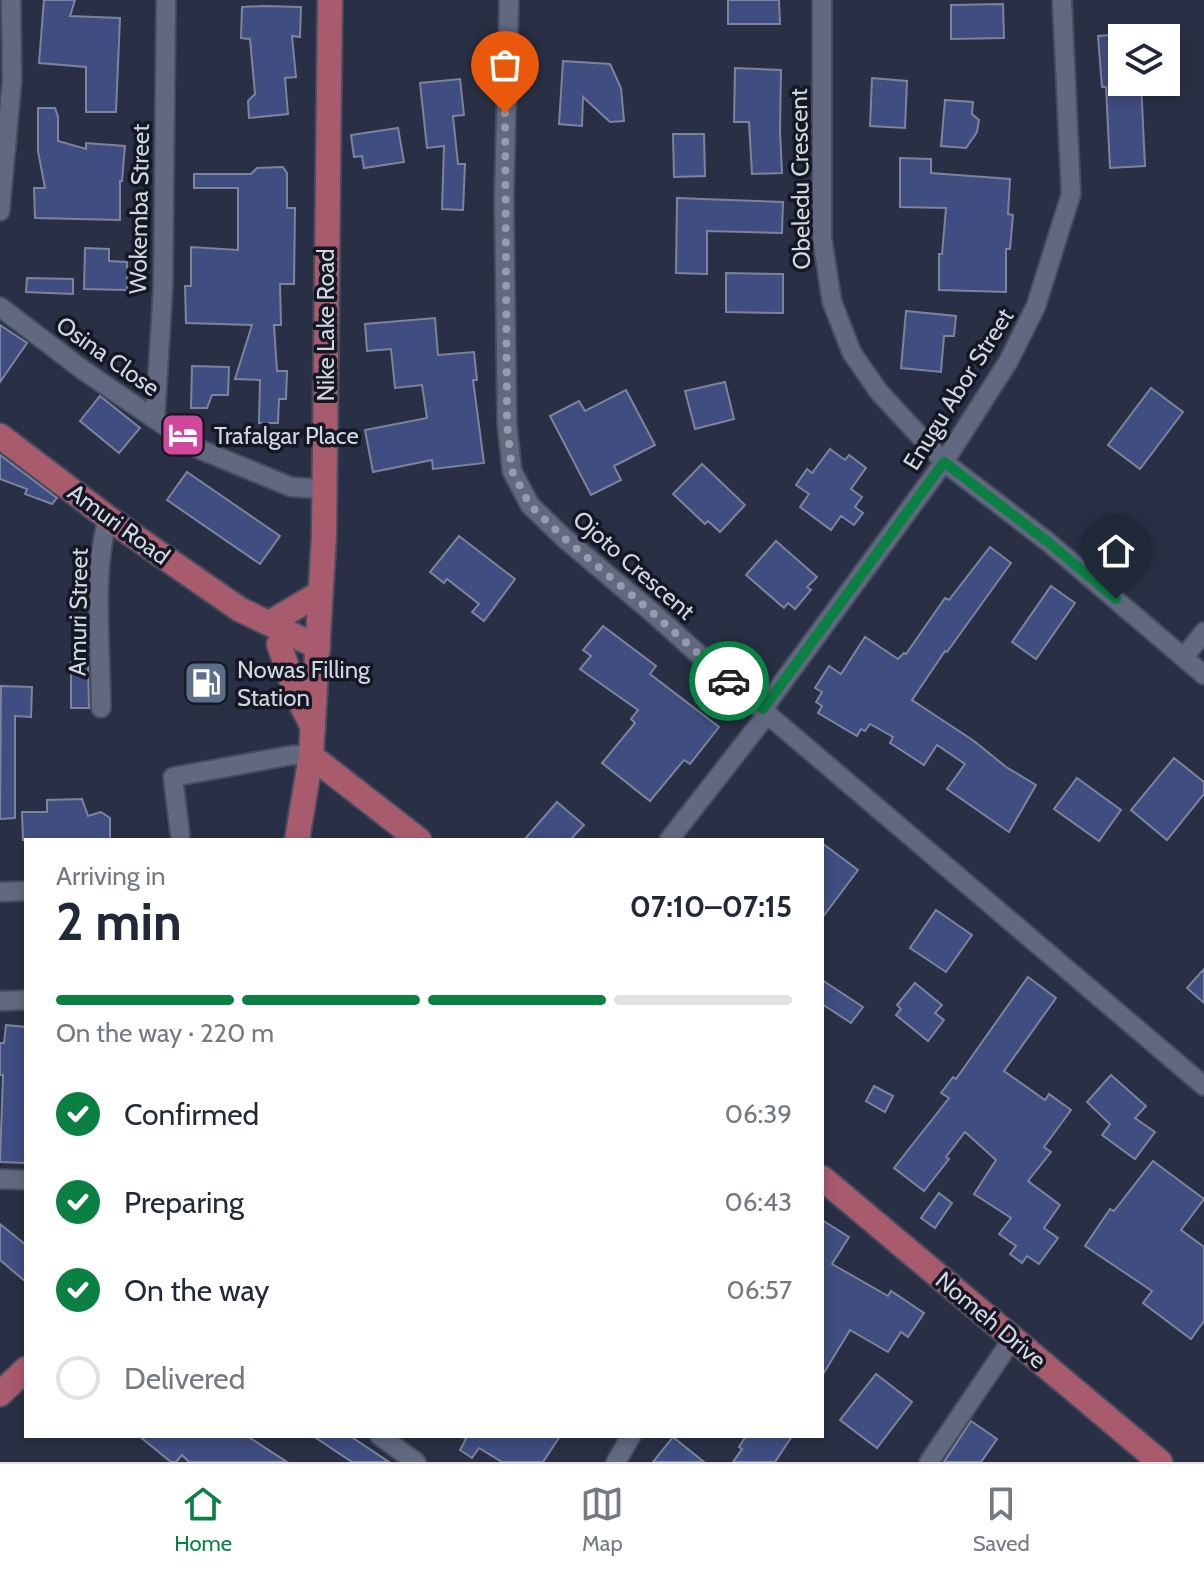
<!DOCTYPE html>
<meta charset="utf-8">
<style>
body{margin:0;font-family:Cabin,sans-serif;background:#f6f6f7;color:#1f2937;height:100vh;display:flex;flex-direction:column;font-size:30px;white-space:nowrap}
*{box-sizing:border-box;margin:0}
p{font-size:26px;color:#747a83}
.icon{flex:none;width:44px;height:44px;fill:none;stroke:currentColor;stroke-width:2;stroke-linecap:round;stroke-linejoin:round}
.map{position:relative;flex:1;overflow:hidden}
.details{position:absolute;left:24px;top:838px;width:800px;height:600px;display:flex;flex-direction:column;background:#fff;border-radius:0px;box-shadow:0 4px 12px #0003}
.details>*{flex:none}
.controls{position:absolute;left:1108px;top:24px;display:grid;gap:16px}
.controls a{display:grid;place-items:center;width:72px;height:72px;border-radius:0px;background:#fff;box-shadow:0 4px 12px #0003;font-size:40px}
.pin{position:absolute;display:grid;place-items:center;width:68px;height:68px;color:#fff;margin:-82px -34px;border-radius:50% 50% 50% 0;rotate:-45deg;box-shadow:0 0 8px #0007}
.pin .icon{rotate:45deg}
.courier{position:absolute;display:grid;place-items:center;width:80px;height:80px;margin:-40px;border:6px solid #0b8043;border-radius:50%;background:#fff;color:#222;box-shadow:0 2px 10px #0007}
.overview em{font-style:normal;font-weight:800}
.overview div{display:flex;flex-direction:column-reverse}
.overview{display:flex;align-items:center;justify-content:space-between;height:136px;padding:0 32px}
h1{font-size:52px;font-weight:800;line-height:60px}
.bar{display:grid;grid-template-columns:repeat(4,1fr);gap:12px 8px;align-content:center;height:96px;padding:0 32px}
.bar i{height:10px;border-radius:6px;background:#e0e1e3}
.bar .current{background:#0b8043}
.bar p{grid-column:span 4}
ol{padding:0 32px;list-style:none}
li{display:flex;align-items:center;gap:24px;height:88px}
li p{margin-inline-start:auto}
li .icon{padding:8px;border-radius:50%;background:#0b8043;color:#fff;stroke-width:4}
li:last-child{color:#747a83}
li i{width:44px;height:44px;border:4px solid #e0e1e3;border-radius:50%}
.menu{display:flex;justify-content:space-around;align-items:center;height:112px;border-top:2px solid #e0e1e3;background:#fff;font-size:22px;color:#747a83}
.menu a{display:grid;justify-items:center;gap:4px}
.menu .current{color:#0b8043}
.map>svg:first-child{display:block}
.building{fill:#3f4d80;stroke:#7c849d;stroke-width:2}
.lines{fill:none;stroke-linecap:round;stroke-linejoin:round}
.minor-casing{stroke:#474c5f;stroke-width:22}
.major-casing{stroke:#474c5f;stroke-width:28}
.minor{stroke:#616981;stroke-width:18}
.major{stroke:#a95b6e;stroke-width:24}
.done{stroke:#969cac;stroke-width:8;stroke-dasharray:0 14.4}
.route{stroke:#0b8043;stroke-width:10}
.labels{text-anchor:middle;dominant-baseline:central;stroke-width:7;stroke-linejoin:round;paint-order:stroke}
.street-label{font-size:24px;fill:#d1d6e4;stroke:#151822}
.poi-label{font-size:24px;fill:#d1d6e4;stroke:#151822;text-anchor:start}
</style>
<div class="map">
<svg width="1204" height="1462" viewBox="0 0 1204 1462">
<rect width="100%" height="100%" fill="#293045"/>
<!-- building -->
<g class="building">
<polygon points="44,0 75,0 70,16 120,18 116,112 86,112 86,67 39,63"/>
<polygon points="728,0 779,0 780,24 728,24"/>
<polygon points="1003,4 1004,38 951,39 951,5"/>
<polygon points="264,6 301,7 300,37 292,36 296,77 285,78 288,114 249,118 248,101 255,94 250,39 241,38 242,7"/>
<polygon points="1122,34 1122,82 1141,82 1145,166 1110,168 1106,87 1102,87 1098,36"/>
<polygon points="563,61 610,64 621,88 624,121 610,122 583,97 582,126 559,124"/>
<polygon points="735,68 781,70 780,131 782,173 752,174 749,122 734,122"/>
<polygon points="872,78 907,81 905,128 870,126"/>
<polygon points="460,79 464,115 453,116 458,164 465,164 463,210 442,209 444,146 427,148 420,83"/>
<polygon points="945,100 973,102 972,114 979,120 977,132 966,148 941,146"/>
<polygon points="38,108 55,108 58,117 58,141 86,149 86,143 125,146 122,181 120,181 120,220 35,218 34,188 45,188 38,151"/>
<polygon points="398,128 404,162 364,168 362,156 354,157 351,135"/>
<polygon points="673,134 704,134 705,176 674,177"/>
<polygon points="900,158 931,159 931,173 1010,179 1008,214 1013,215 1010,249 1006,249 1006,292 939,290 939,254 942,254 946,208 900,207"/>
<polygon points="283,167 287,173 287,208 295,208 294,284 280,284 281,325 274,325 277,371 287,371 286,399 279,399 278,423 259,423 260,380 235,379 252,325 186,323 185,286 191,286 191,247 238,250 238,188 194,188 194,174 251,174 257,168"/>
<polygon points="677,198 783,202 782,233 707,231 707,274 676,273"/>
<polygon points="85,248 109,249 109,261 127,262 127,290 84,289"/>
<polygon points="726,273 783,274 783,313 726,312"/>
<polygon points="27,278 73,279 73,294 26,292"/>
<polygon points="906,311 956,316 954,336 944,336 941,372 901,368"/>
<polygon points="435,318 438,355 474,352 477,380 473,380 484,463 433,469 432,460 373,472 365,430 427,418 422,385 395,388 391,349 367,351 365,324"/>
<polygon points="0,325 27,343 0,382"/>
<polygon points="192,366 229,367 228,395 212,395 207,408 191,408"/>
<polygon points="725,382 734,419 695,429 685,391"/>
<polygon points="1151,388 1183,412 1140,469 1108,445"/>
<polygon points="626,390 655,445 614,466 621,480 591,495 550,416 579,401 585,411"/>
<polygon points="100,396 140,428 119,453 80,421"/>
<polygon points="830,449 845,460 849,455 866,468 851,489 862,497 855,507 863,513 854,525 841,516 831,530 800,507 809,494 796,485 807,469 812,473"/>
<polygon points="0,455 57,498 52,504 25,494 27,489 0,479"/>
<polygon points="702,464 745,505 720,532 708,521 705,524 673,494"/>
<polygon points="187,472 280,536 260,564 167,500"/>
<polygon points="459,536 515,579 484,621 472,612 479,604 447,579 444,583 430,572"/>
<polygon points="776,541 817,577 807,587 811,590 795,609 788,603 784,608 746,575"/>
<polygon points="990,547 1011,563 947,652 945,651 912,700 974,741 1006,767 1036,785 1009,832 947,789 965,764 937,745 924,765 890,743 893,737 870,724 865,731 861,729 857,736 818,713 822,706 816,702 822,692 815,688 829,666 841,674 865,637 898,659 904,653 906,654 945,598 949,600"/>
<polygon points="1051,586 1075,603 1036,659 1012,642"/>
<polygon points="603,626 656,666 650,674 719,727 690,764 684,760 650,801 602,763 635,723 631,719 638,710 580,669 591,656 583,650"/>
<polygon points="71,661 88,661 89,708 71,708"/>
<polygon points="1,686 32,687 31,717 15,716 15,818 0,819"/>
<polygon points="1174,758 1204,782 1204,794 1167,840 1131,810"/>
<polygon points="1077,778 1121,810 1099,841 1054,809"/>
<polygon points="82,799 88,816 101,812 110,818 110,840 23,840 22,812 47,812 47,800"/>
<polygon points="557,802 584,825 570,840 524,840"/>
<polygon points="822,843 858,870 822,918"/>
<polygon points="936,910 972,935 946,972 910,948"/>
<polygon points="1204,969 1204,1003 1187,988"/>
<polygon points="1028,977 1056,998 1004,1071 1045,1100 1049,1094 1071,1110 1044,1147 1051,1152 1028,1181 1060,1205 1044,1228 1058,1238 1039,1264 1027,1256 1022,1263 1010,1254 1016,1246 999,1234 1011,1218 974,1194 996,1160 965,1132 946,1157 949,1159 924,1191 894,1168 949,1098 941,1093 953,1077 956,1079"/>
<polygon points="822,980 863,1007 851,1023 822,1004"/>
<polygon points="915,983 942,1005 935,1013 944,1020 928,1041 896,1015 901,1009 897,1005"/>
<polygon points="6,1025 26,1027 26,1163 0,1162 3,1075 0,1075 0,1043 4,1043"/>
<polygon points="1111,1075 1146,1106 1135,1118 1155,1132 1135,1159 1102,1135 1110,1124 1087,1102"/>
<polygon points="874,1086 893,1096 885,1112 866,1101"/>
<polygon points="1153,1161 1204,1199 1181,1230 1204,1247 1204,1321 1191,1339 1143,1303 1152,1291 1085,1246 1110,1209 1114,1211"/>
<polygon points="939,1193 952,1203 935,1228 921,1218"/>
<polygon points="822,1220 849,1237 832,1264 888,1296 891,1291 924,1313 908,1337 901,1332 888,1352 850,1330 822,1376"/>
<polygon points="0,1224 26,1245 26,1282 0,1260"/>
<polygon points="876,1374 912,1402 877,1448 840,1420"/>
<polygon points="971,1421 997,1439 981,1462 944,1462"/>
<polygon points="139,1436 247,1436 287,1462 189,1462 182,1455 176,1462 171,1462"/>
<polygon points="313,1436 350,1436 389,1462 352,1462"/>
<polygon points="461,1436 560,1436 543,1462 502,1462 479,1448 472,1458 460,1450 466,1439"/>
<polygon points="746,1436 792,1436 775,1462 733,1462 742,1449 739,1447"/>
<polygon points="673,1437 704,1462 653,1462"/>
</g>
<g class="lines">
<!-- minor casing -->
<g class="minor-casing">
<g id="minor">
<polyline points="509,0 504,197 507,424 512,471 530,505 564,538 654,614 726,679 1204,1086"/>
<polyline points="822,0 822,238 832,302 852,353 879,392 944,462 1048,542 1204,675"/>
<polyline points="0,211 12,81 11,0"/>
<polyline points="0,307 83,370 199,449 291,487 324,489"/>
<polyline points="155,419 163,288 166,0"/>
<polyline points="1184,657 1204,632"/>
<path d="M101,708C101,650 92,573 108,518"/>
<polyline points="763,709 944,462 1008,362 1036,306 1071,194 1062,0"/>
<polyline points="180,834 173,777 293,755 311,756"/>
<polyline points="669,840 768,713"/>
<polyline points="0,892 26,891"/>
<polyline points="0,1001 26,1000"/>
<polyline points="0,1179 26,1180"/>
<polyline points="380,1436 416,1462"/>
<polyline points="616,1462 631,1436"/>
<polyline points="929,1462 1013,1338"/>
</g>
</g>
<!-- major casing -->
<g class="major-casing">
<g id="major">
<polyline points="0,436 108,518 239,609 318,647"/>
<polyline points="271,622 320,593"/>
<polyline points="279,644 297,696 313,727"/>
<polyline points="311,756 419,840"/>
<polyline points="297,840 311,756 324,535 330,0"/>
<polyline points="822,1178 1160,1462"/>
<polyline points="0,1394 26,1369"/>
</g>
</g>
<!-- minor -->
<use href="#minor" class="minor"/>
<!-- major -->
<use href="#major" class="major"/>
</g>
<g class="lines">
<!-- done -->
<polyline class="done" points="505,113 507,424 512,471 530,505 564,538 654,614 729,681"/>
<!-- route -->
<polyline class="route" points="729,681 763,709 944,462 1048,542 1116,599"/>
</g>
<!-- icons -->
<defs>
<g id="hotel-square" transform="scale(2.3)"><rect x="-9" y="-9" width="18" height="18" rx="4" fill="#d1479c" stroke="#151822"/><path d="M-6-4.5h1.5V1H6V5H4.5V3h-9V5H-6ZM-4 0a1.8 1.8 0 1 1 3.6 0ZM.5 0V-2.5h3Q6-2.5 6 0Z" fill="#fff"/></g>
<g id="fuel-square" transform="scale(2.3)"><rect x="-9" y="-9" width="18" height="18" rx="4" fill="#5c6f8a" stroke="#151822"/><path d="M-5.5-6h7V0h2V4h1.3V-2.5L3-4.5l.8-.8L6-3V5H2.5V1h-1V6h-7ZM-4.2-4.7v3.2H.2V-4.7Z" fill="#fff"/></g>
</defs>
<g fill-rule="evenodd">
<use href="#hotel-square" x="183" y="435"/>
<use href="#fuel-square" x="206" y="683"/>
</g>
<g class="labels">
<!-- street labels -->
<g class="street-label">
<text transform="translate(800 179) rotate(-91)">Obeledu Crescent</text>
<text transform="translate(139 209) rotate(-89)">Wokemba Street</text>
<text transform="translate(325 325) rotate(-90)">Nike Lake Road</text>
<text transform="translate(108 356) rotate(35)">Osina Close</text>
<text transform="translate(958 389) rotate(-58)">Enugu Abor Street</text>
<text transform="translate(119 524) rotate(36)">Amuri Road</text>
<text transform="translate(634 565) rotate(41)">Ojoto Crescent</text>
<text transform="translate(78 612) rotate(-89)">Amuri Street</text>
<text transform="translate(991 1320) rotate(40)">Nomeh Drive</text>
</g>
<!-- poi labels -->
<g class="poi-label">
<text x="214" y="435">Trafalgar Place</text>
<text x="237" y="669">Nowas Filling<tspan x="237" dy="28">Station</tspan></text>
</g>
</g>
</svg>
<div class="controls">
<a><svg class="icon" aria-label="layers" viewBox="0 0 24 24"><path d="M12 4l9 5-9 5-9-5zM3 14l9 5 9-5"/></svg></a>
</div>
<div class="pin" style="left:505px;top:113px;background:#ea580c"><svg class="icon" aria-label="bag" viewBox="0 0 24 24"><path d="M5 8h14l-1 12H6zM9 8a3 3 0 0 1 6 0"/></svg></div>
<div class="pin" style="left:1116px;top:599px;background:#1f2937"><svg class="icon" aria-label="home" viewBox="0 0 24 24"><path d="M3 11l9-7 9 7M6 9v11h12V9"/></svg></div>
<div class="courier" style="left:729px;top:681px"><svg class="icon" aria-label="car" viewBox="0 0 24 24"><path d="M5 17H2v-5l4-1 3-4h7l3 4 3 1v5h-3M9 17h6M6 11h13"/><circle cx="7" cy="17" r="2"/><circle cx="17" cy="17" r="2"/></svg></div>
<section class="details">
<div class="overview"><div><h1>2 min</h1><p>Arriving in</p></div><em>07:10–07:15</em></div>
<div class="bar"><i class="current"></i><i class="current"></i><i class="current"></i><i></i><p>On the way · 220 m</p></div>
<ol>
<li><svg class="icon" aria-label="check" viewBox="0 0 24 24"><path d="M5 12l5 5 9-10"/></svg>Confirmed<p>06:39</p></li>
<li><svg class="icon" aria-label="check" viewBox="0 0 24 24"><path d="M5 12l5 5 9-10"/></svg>Preparing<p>06:43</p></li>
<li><svg class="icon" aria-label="check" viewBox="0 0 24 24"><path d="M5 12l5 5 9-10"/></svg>On the way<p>06:57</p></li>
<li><i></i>Delivered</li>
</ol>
</section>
</div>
<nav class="menu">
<a class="current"><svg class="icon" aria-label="home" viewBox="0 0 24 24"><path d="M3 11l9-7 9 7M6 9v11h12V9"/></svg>Home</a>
<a><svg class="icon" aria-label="map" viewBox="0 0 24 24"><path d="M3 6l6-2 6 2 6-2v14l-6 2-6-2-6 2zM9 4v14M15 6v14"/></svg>Map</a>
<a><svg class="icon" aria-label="saved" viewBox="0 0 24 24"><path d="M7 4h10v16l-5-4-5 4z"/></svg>Saved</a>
</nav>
